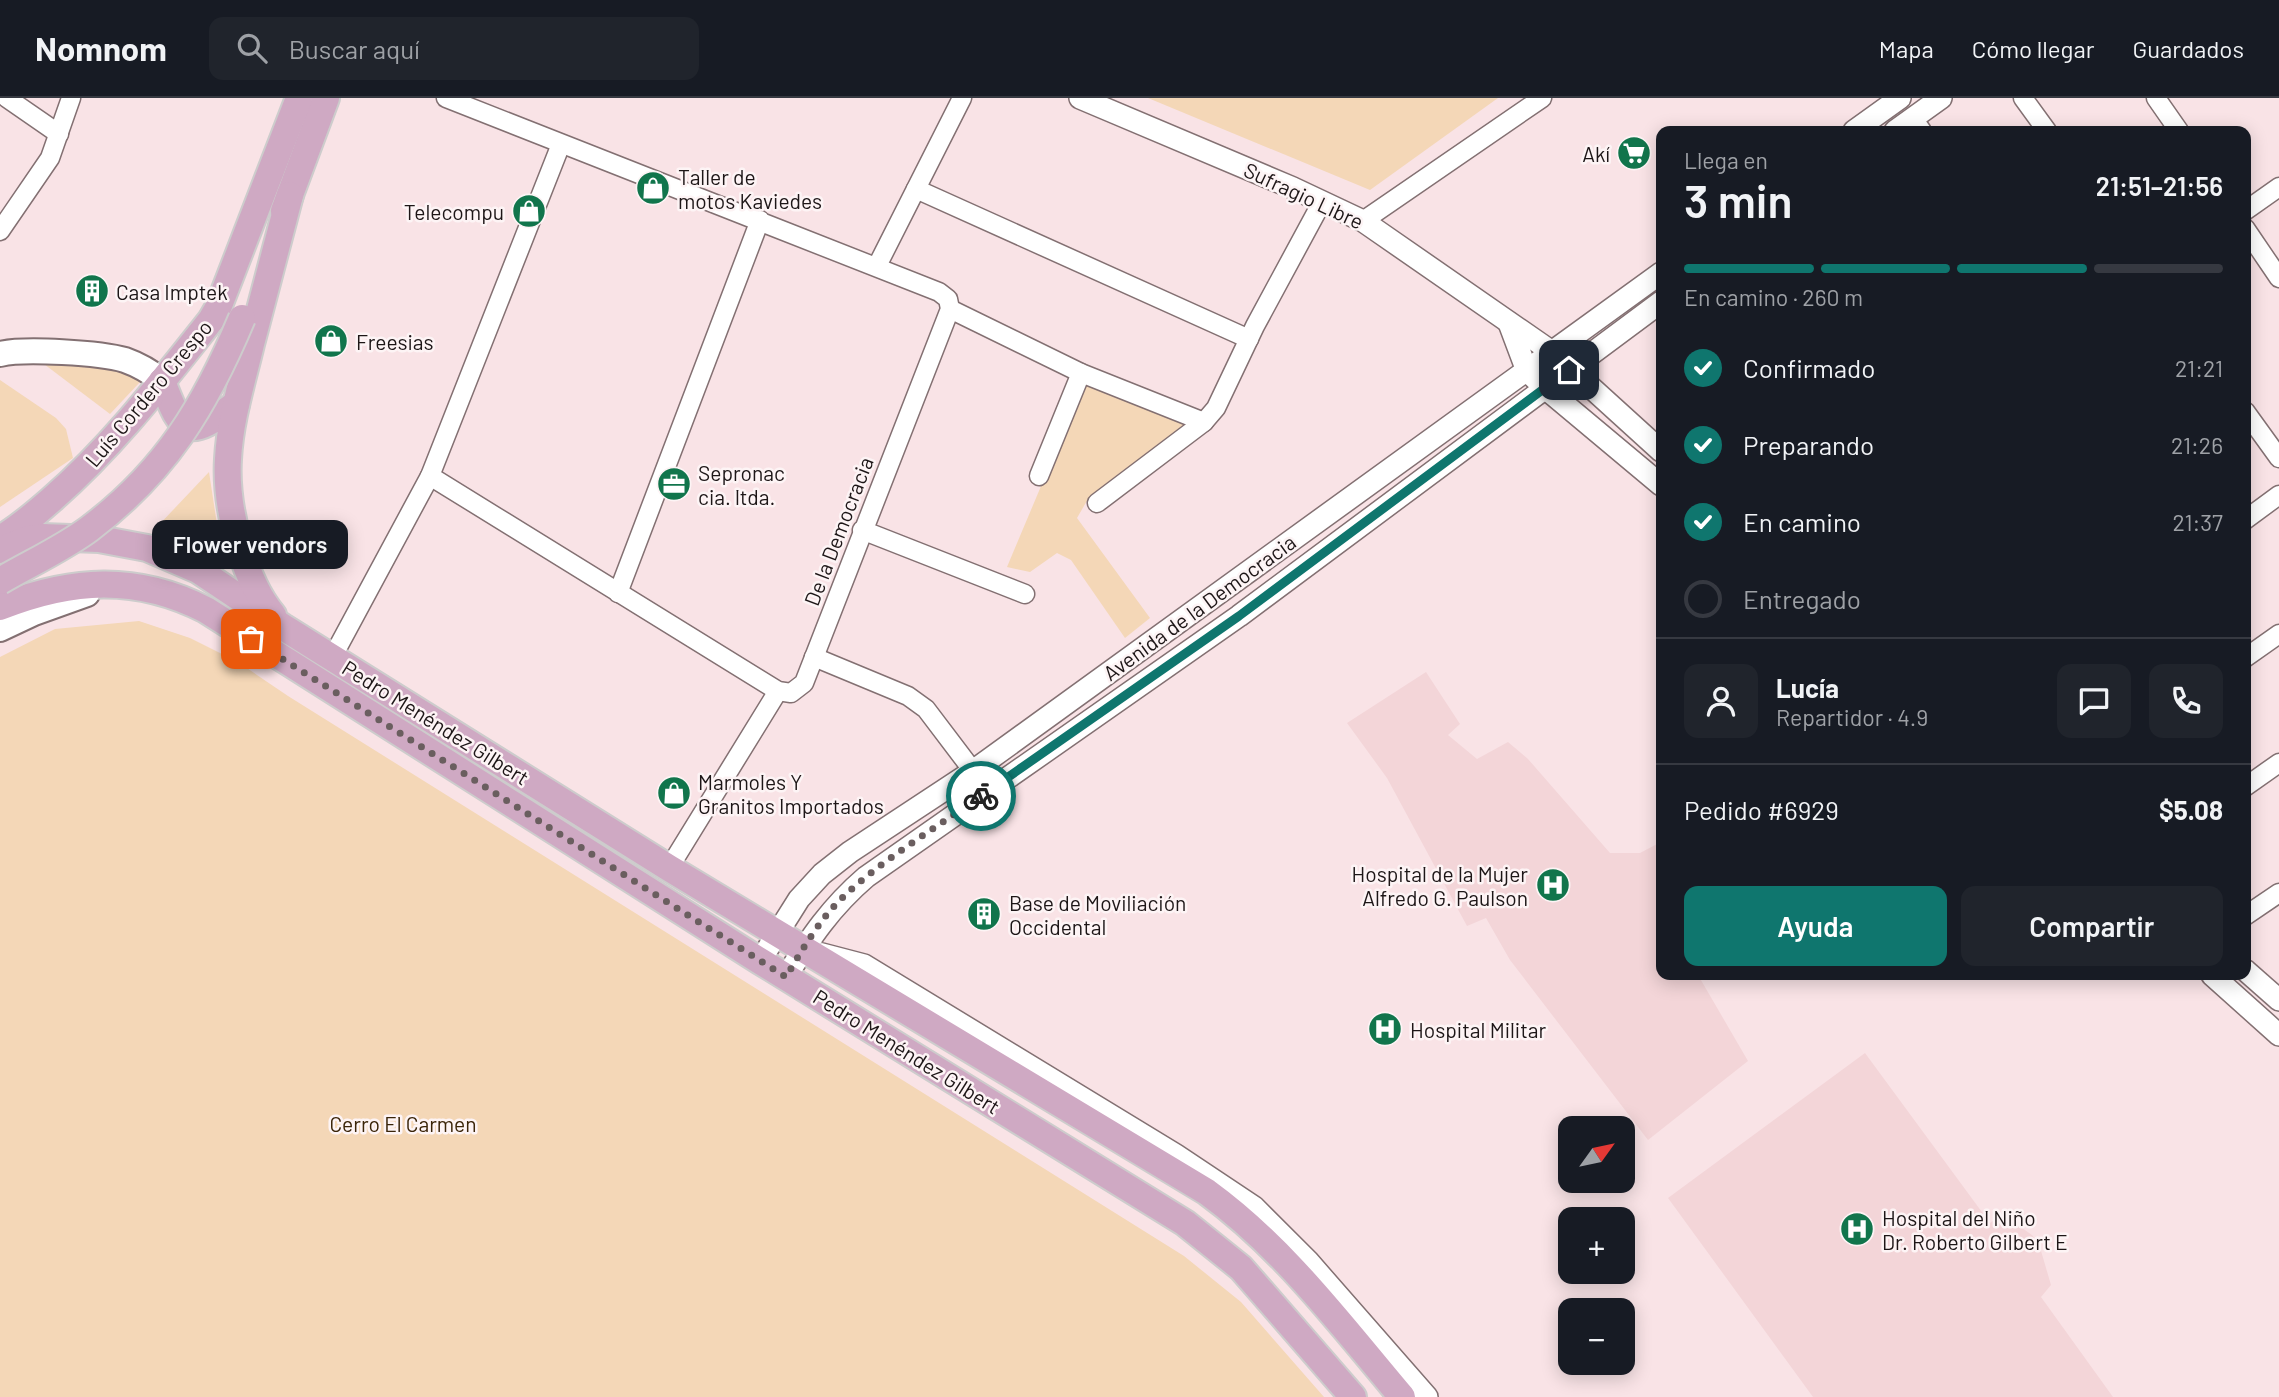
<!DOCTYPE html>
<html lang="es">
<meta charset="utf-8">
<style>
body{margin:0;font-family:Barlow,sans-serif;background:#20242c;color:#f1f3f6;height:100vh;display:flex;flex-direction:column;font-size:26px;white-space:nowrap}
*{box-sizing:border-box;margin:0}
p{font-size:23px;color:#9ea1a6}
.icon{flex:none;width:38px;height:38px;fill:none;stroke:currentColor;stroke-width:2;stroke-linecap:round;stroke-linejoin:round}
.map{position:relative;flex:1;overflow:hidden}
.side{position:absolute;left:1656px;top:28px;width:595px;height:854px;display:flex;flex-direction:column;background:#171b24;border-radius:14px;box-shadow:0 4px 18px #0003}
.side>*{flex:none}
.needle{width:46px;rotate:57deg}
.buttons{position:absolute;left:1558px;top:1018px;display:grid;gap:14px}
.buttons a{display:grid;place-items:center;width:77px;height:77px;border-radius:14px;background:#171b24;box-shadow:0 4px 18px #0003;font-size:35px}
.pin{position:absolute;display:grid;place-items:center;width:60px;height:60px;color:#fff;margin:-30px;border-radius:14px;box-shadow:0 4px 10px #0006}
.courier{position:absolute;display:grid;place-items:center;width:70px;height:70px;margin:-35px;border:5px solid #0f766e;border-radius:50%;background:#fff;color:#222;box-shadow:0 2px 9px #0007}
.bubble{position:absolute;height:49px;border-radius:14px;background:#171b24;box-shadow:0 4px 18px #0003;font-size:23px;font-weight:600;line-height:49px;text-align:center}
.summary em{font-style:normal;font-weight:600}
.summary div{display:flex;flex-direction:column-reverse}
.summary{display:flex;align-items:center;justify-content:space-between;height:119px;padding:0 28px}
h1{font-size:46px;font-weight:600;line-height:52px}
.bar{display:grid;grid-template-columns:repeat(4,1fr);gap:10px 7px;align-content:center;height:84px;padding:0 28px}
.bar i{height:9px;border-radius:5px;background:#363941}
.bar .selected{background:#0f766e}
.bar p{grid-column:span 4}
.line{display:flex;align-items:center;gap:18px;padding:0 28px;border-top:2px solid #363941}
.line div{flex:1}
.round{display:grid;place-items:center;flex:none;width:74px;height:74px;border-radius:14px;background:#20242c}
ol{padding:0 28px;list-style:none}
li{display:flex;align-items:center;gap:21px;height:77px}
li p{margin-inline-start:auto}
li .icon{padding:7px;border-radius:50%;background:#0f766e;color:#fff;stroke-width:4}
li:last-child{color:#9ea1a6}
li i{width:38px;height:38px;border:4px solid #363941;border-radius:50%}
.cta{display:flex;gap:14px;margin-top:auto;padding:14px 28px}
.cta a{flex:1;height:80px;border-radius:14px;background:#0f766e;color:#fff;font-size:28px;font-weight:600;line-height:80px;text-align:center}
.cta a+a{background:#20242c;color:#f1f3f6}
header{display:flex;align-items:center;gap:42px;box-sizing:border-box;height:98px;padding:0 35px;background:#171b24;border-bottom:2px solid #363941}
header strong{font-size:33px}
nav{display:flex;gap:38px;margin-inline-start:auto;font-size:24px}
.search{width:490px;height:63px;background:#20242c;display:flex;align-items:center;gap:18px;box-sizing:border-box;padding:0 24px;border-radius:14px;color:#9ea1a6;font-size:26px}
.map>svg:first-child{display:block}
.built{fill:#f3d5d8}
.green{fill:#f4d7b7}
.lines{fill:none;stroke-linecap:round;stroke-linejoin:round}
.minor-casing{stroke:#837072;stroke-width:21}
.tertiary-casing{stroke:#837072;stroke-width:24}
.secondary-casing{stroke:#837072;stroke-width:28}
.primary-casing{stroke:#cdcccc;stroke-width:30}
.minor{stroke:#fff;stroke-width:18}
.tertiary{stroke:#fff;stroke-width:21}
.secondary{stroke:#fff;stroke-width:24}
.primary{stroke:#cfa9c3;stroke-width:26}
.primary-bridge-casing{stroke:#cdcccc;stroke-width:30;stroke-linecap:butt}
.primary-bridge{stroke:#cfa9c3;stroke-width:26}
.done{stroke:#6a5e5f;stroke-width:7;stroke-dasharray:0 12.6}
.route{stroke:#0f766e;stroke-width:9}
.labels{text-anchor:middle;dominant-baseline:central;stroke-width:5;stroke-linejoin:round;paint-order:stroke}
.poi-label{font-size:21px;fill:#1d1617;stroke:#fdf4f5;text-anchor:start}
.street-label{font-size:21px;fill:#1d1617;stroke:#fdf4f5}
.park-label{font-size:21px;fill:#3a2408;stroke:#fdf4f5}
</style>
<header>
<strong>Nomnom</strong>
<div class="search"><svg class="icon" aria-label="search" viewBox="0 0 24 24"><circle cx="10" cy="10" r="6"/><path d="M15 15l6 6"/></svg>Buscar aquí</div>
<nav><a>Mapa</a><a>Cómo llegar</a><a>Guardados</a></nav>
</header>
<div class="map">
<svg width="2279" height="1299" viewBox="0 0 2279 1299">
<rect width="100%" height="100%" fill="#f9e3e6"/>
<!-- built -->
<g class="built">
<polygon points="1426,574 1460,626 1448,637 1477,661 1508,644 1528,661 1610,755 1640,755 1661,744 1661,877 1698,877 1748,963 1648,1042 1510,862 1486,820 1467,828 1387,680 1347,625"/>
<polygon points="1865,955 1990,1125 2002,1116 2032,1137 2039,1146 2051,1187 2041,1199 2113,1299 1813,1299 1668,1100"/>
</g>
<!-- green -->
<g class="green">
<polygon points="1148,0 1498,0 1370,92"/>
<polygon points="44,266 111,266 140,284 110,316"/>
<polygon points="0,282 56,320 66,331 73,360 0,409"/>
<polygon points="1084,286 1191,329 1088,401 1077,420 1150,520 1125,540 1071,462 1057,455 1030,474 1007,469"/>
<polygon points="209,374 221,453 156,430"/>
<polygon points="139,523 190,540 238,564 288,598 1184,1158 1241,1204 1324,1299 0,1299 0,559 55,531"/>
</g>
<g class="lines">
<!-- minor casing -->
<g class="minor-casing">
<g id="minor">
<polyline points="7,0 59,36"/>
<polyline points="2023,0 2047,33"/>
<polyline points="2156,0 2179,33"/>
<polyline points="1913,20 1922,33"/>
<polyline points="916,91 1249,241"/>
<polyline points="2245,113 2279,89"/>
<polyline points="1363,123 1542,0"/>
<polyline points="2245,130 2279,180"/>
<polyline points="0,133 50,60 71,0"/>
<polyline points="877,168 962,0"/>
<polyline points="950,211 1081,275 1204,324"/>
<polyline points="2245,313 2279,360"/>
<polyline points="430,378 778,593 791,595 804,585 950,211 948,201 939,194 446,0"/>
<polyline points="1039,378 1081,275"/>
<polyline points="1097,405 1204,324 1216,310 1255,228 1322,104"/>
<polyline points="2245,422 2279,397"/>
<polyline points="862,432 1025,496"/>
<polyline points="618,495 760,122"/>
<polyline points="814,559 908,598 926,611 973,673"/>
<polyline points="332,560 430,378 561,46"/>
<polyline points="2245,560 2279,536"/>
<polyline points="2245,689 2279,665"/>
<polyline points="669,770 778,593"/>
<polyline points="2245,818 2279,795"/>
</g>
</g>
<!-- tertiary casing -->
<g class="tertiary-casing">
<g id="tertiary">
<polyline points="1080,0 1293,90 1363,123 1552,254 1661,353"/>
<polyline points="1854,33 1900,0"/>
<polyline points="1895,33 1941,0"/>
<polyline points="1509,225 1527,273 1545,290 1661,387"/>
<polyline points="822,856 864,867 1176,1057 1254,1109 1308,1163 1427,1299"/>
<polyline points="760,863 799,801 822,776 850,754 973,673 1661,175"/>
<polyline points="2245,872 2279,902"/>
<polyline points="2212,877 2279,937"/>
<path d="M786,879C810,840 831,809 866,779L1239,518L1661,204"/>
</g>
</g>
<!-- secondary casing -->
<g class="secondary-casing">
<g id="secondary">
<path d="M0,256C24,250 101,255 125,262C139,267 151,274 162,283"/>
<polyline points="0,531 34,515 87,496"/>
</g>
</g>
<!-- primary casing -->
<g class="primary-casing">
<g id="primary">
<polyline points="284,113 326,0"/>
<path d="M162,283C183,339 188,341 236,306"/>
<path d="M0,441C19,430 35,416 51,402C112,349 161,285 211,222L218,210L299,0"/>
<path d="M0,452L28,441L42,439L99,441L147,450L198,472L283,529L669,770L1207,1094C1284,1150 1341,1227 1402,1299"/>
<path d="M0,509C71,481 136,476 206,512L760,863L1185,1125L1241,1170L1353,1299"/>
<path d="M273,517C243,481 225,408 228,361C230,322 242,284 251,246C264,196 277,147 290,97"/>
</g>
</g>
<!-- minor -->
<use href="#minor" class="minor"/>
<!-- tertiary -->
<use href="#tertiary" class="tertiary"/>
<!-- secondary -->
<use href="#secondary" class="secondary"/>
<!-- primary -->
<use href="#primary" class="primary"/>
<!-- primary-bridge casing -->
<g class="primary-bridge-casing">
<path id="primary-bridge" d="M0,483C29,466 62,451 89,431C166,373 205,308 242,220"/>
</g>
<!-- primary-bridge -->
<use href="#primary-bridge" class="primary-bridge"/>
</g>
<g class="lines">
<!-- done -->
<path class="done" d="M251,541L786,879C802,852 820,821 842,800C880,763 937,729 981,698"/>
<!-- route -->
<polyline class="route" points="981,698 1239,518 1569,272"/>
</g>
<!-- icons -->
<defs>
<g id="supermarket-disc" transform="scale(1.75)"><circle r="9.5" fill="#11754c" stroke="#fdf4f5"/><path d="M-6-5.5h2.5l.6 2H6L4.5 2H-2.5L-4.4-4H-6ZM-1.5 3.2a1.3 1.3 0 1 0 .1 0ZM3 3.2a1.3 1.3 0 1 0 .1 0Z" fill="#fff"/></g>
<g id="shop-disc" transform="scale(1.75)"><circle r="9.5" fill="#11754c" stroke="#fdf4f5"/><path d="M-5-2.5h2.3a2.7 3.5 0 0 1 5.4 0H5L5.5 6h-11ZM-1.5-2.5h3a1.5 2.3 0 0 0-3 0Z" fill="#fff"/></g>
<g id="building-disc" transform="scale(1.75)"><circle r="9.5" fill="#11754c" stroke="#fdf4f5"/><path d="M-4-6H4V6H1V3H-1V6H-4ZM-2.5-4.3h1.7v1.8h-1.7ZM.8-4.3h1.7v1.8H.8ZM-2.5-1h1.7V.8h-1.7ZM.8-1h1.7V.8H.8Z" fill="#fff"/></g>
<g id="office-disc" transform="scale(1.75)"><circle r="9.5" fill="#11754c" stroke="#fdf4f5"/><path d="M-6-3h4V-5.5h4V-3h4V5H-6ZM-1-4.5V-3h2v-1.5ZM-6 0V1H6V0Z" fill="#fff"/></g>
<g id="hospital-disc" transform="scale(1.75)"><circle r="9.5" fill="#11754c" stroke="#fdf4f5"/><path d="M-5-5h3v3.5h4V-5h3V5h-3V1.5h-4V5h-3Z" fill="#fff"/></g>
</defs>
<g fill-rule="evenodd">
<use href="#supermarket-disc" x="1634" y="55"/>
<use href="#shop-disc" x="653" y="90"/>
<use href="#shop-disc" x="529" y="113"/>
<use href="#building-disc" x="92" y="193"/>
<use href="#shop-disc" x="331" y="243"/>
<use href="#office-disc" x="674" y="386"/>
<use href="#shop-disc" x="674" y="695"/>
<use href="#hospital-disc" x="1553" y="787"/>
<use href="#building-disc" x="984" y="816"/>
<use href="#hospital-disc" x="1385" y="931"/>
<use href="#hospital-disc" x="1857" y="1131"/>
</g>
<g class="labels">
<!-- poi labels -->
<g class="poi-label">
<text x="1610" y="55" text-anchor="end">Akí</text>
<text x="678" y="78">Taller de<tspan x="678" dy="24">motos Kaviedes</tspan></text>
<text x="504" y="113" text-anchor="end">Telecompu</text>
<text x="116" y="193">Casa Imptek</text>
<text x="356" y="243">Freesias</text>
<text x="698" y="374">Sepronac<tspan x="698" dy="24">cia. ltda.</tspan></text>
<text x="698" y="683">Marmoles Y<tspan x="698" dy="24">Granitos Importados</tspan></text>
<text x="1528" y="775" text-anchor="end">Hospital de la Mujer<tspan x="1528" dy="24">Alfredo G. Paulson</tspan></text>
<text x="1009" y="804">Base de Moviliación<tspan x="1009" dy="24">Occidental</tspan></text>
<text x="1410" y="931">Hospital Militar</text>
<text x="1882" y="1119">Hospital del Niño<tspan x="1882" dy="24">Dr. Roberto Gilbert E</tspan></text>
</g>
<!-- street labels -->
<g class="street-label">
<text transform="translate(1304 97) rotate(25)">Sufragio Libre</text>
<text transform="translate(148 295) rotate(-50)">Luís Cordero Crespo</text>
<text transform="translate(838 433) rotate(-69)">De la Democracia</text>
<text transform="translate(1199 509) rotate(-36)">Avenida de la Democracia</text>
<text transform="translate(436 624) rotate(32)">Pedro Menéndez Gilbert</text>
<text transform="translate(907 953) rotate(32)">Pedro Menéndez Gilbert</text>
</g>
<!-- park labels -->
<g class="park-label">
<text x="403" y="1025">Cerro El Carmen</text>
</g>
</g>
</svg>
<div class="buttons">
<a><svg class="needle" viewBox="-14 -14 28 28"><path d="M0-13l5 13h-10z" fill="#e53935"/><path d="M0 13l5-13h-10z" fill="#9ea1a6"/></svg></a>
<a>+</a>
<a>−</a>
</div>
<div class="pin" style="left:251px;top:541px;background:#ea580c"><svg class="icon" aria-label="bag" viewBox="0 0 24 24"><path d="M5 8h14l-1 12H6zM9 8a3 3 0 0 1 6 0"/></svg></div>
<div class="pin" style="left:1569px;top:272px;background:#1f2937"><svg class="icon" aria-label="home" viewBox="0 0 24 24"><path d="M3 11l9-7 9 7M6 9v11h12V9"/></svg></div>
<div class="courier" style="left:981px;top:698px"><svg class="icon" aria-label="bike" viewBox="0 0 24 24"><circle cx="6" cy="16" r="4"/><circle cx="18" cy="16" r="4"/><path d="M6 16l4-8h5l3 8M10 8l3 8H6M13 5h3"/></svg></div>
<div class="bubble" style="left:152px;top:422px;width:196px">Flower vendors</div>
<section class="side">
<div class="summary"><div><h1>3 min</h1><p>Llega en</p></div><em>21:51–21:56</em></div>
<div class="bar"><i class="selected"></i><i class="selected"></i><i class="selected"></i><i></i><p>En camino · 260 m</p></div>
<ol>
<li><svg class="icon" aria-label="check" viewBox="0 0 24 24"><path d="M5 12l5 5 9-10"/></svg>Confirmado<p>21:21</p></li>
<li><svg class="icon" aria-label="check" viewBox="0 0 24 24"><path d="M5 12l5 5 9-10"/></svg>Preparando<p>21:26</p></li>
<li><svg class="icon" aria-label="check" viewBox="0 0 24 24"><path d="M5 12l5 5 9-10"/></svg>En camino<p>21:37</p></li>
<li><i></i>Entregado</li>
</ol>
<div class="line" style="height:126px"><a class="round"><svg class="icon" aria-label="person" viewBox="0 0 24 24"><circle cx="12" cy="8" r="4"/><path d="M4 21q1-7 8-7t8 7"/></svg></a><div><b>Lucía</b><p>Repartidor · 4.9</p></div><a class="round"><svg class="icon" aria-label="chat" viewBox="0 0 24 24"><path d="M4 5h16v11H9l-5 4z"/></svg></a><a class="round"><svg class="icon" aria-label="phone" viewBox="0 0 24 24"><path d="M5 4h4l2 5-3 2q2 4 5 5l2-3 5 2v4C11 20 4 13 5 4z"/></svg></a></div>
<div class="line" style="height:91px"><div>Pedido #6929</div><b>$5.08</b></div>
<div class="cta"><a>Ayuda</a><a>Compartir</a></div>
</section>
</div>
